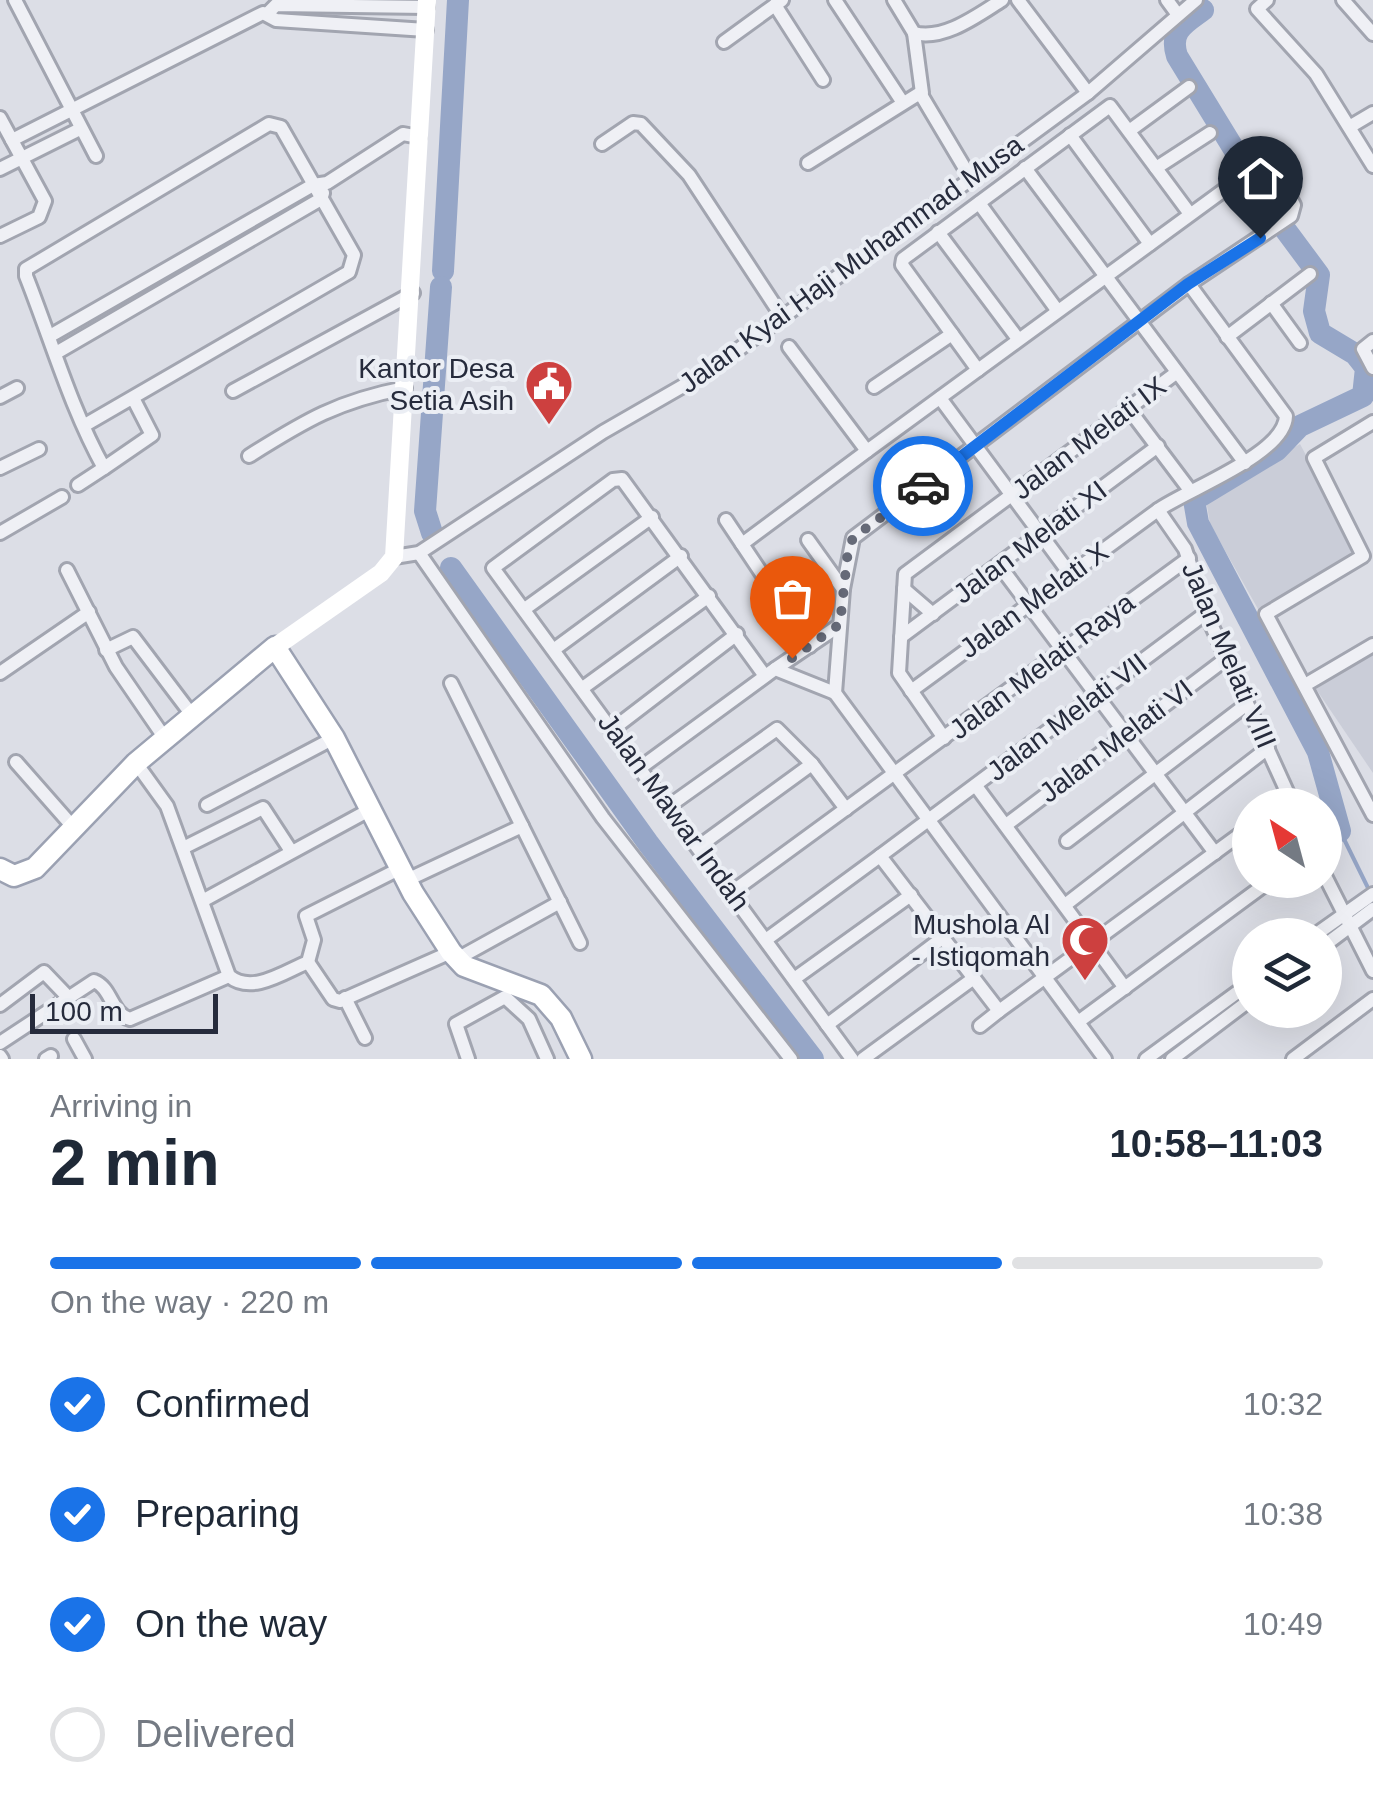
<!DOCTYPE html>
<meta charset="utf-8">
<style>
body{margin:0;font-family:Helvetica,sans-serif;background:#f2f2f3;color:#1f2937;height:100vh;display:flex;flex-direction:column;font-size:38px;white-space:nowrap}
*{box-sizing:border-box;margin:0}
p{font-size:32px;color:#747a83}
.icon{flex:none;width:55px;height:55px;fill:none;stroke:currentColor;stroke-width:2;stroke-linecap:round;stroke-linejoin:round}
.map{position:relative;height:1059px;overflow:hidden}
.sheet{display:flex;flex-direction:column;background:#fff;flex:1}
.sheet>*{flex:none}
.needle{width:65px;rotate:324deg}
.buttons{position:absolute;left:1232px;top:788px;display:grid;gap:20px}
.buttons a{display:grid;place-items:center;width:110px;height:110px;border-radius:50%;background:#fff;box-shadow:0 10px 40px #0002;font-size:50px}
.scale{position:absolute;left:30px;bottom:25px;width:188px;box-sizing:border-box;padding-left:10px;border:5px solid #262b3c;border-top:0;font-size:28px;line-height:35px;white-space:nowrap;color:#262b3c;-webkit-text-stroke:8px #ebeef4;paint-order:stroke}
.pin{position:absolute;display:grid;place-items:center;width:85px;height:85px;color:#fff;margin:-102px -42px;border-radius:50% 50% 50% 0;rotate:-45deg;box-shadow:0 0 10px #0007}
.pin .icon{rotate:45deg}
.courier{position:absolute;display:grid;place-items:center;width:100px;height:100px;margin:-50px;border:8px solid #1a73e8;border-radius:50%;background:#fff;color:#222;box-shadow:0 2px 12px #0007}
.head em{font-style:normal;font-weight:800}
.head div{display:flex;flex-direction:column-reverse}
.head{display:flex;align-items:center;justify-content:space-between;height:170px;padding:0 50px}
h1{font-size:65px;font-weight:800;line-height:75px}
.bar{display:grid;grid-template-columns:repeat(4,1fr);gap:15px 10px;align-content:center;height:120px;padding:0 50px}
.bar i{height:12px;border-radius:8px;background:#e0e1e3}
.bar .selected{background:#1a73e8}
.bar p{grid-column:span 4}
ol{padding:0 50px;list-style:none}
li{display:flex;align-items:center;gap:30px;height:110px}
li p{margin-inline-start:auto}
li .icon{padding:10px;border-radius:50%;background:#1a73e8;color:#fff;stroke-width:4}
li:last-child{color:#747a83}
li i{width:55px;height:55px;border:5px solid #e0e1e3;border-radius:50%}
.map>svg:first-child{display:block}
.built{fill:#cacdd8}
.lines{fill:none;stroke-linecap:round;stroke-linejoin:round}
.stream{stroke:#96a6c7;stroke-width:4}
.river{stroke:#96a6c7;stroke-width:22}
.street-casing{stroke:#a2a5b0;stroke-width:18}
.primary-casing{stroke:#9ba1b2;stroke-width:25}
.street{stroke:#eff0f5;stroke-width:12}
.secondary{stroke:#fff;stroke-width:18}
.primary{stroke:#fff;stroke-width:20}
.done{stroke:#666a78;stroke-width:10;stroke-dasharray:0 18}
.route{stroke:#1a73e8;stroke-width:12}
.labels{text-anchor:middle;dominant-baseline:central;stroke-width:8;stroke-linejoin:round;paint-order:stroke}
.street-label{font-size:28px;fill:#262b3c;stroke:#ebeef4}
.poi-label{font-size:28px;fill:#262b3c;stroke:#ebeef4;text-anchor:end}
</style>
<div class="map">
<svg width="1373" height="1059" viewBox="0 0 1373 1059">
<rect width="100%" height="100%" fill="#dcdee6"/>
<!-- built -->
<g class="built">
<polygon points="1300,444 1358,552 1258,609 1210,524 1206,500"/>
<polygon points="1373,651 1373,773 1316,689"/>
</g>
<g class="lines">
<!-- stream -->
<polyline class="stream" points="1340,831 1371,894"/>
<!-- river -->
<g class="river">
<path d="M1203,10C1184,24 1169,31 1177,56L1273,213L1319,275L1314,311L1320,333L1355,354L1366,368L1363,396L1300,426L1277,450L1194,500L1198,523L1318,752L1340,831"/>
<polyline points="443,271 458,0"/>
<polyline points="432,533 425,511 441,287"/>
<polyline points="451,568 648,843 813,1059"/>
</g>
<!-- street casing -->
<g class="street-casing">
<g id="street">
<polyline points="15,0 96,156"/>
<polyline points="782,0 775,5 823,80"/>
<polyline points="835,0 903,103"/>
<path d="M894,0L914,33C944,41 978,15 1002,0"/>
<polyline points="1018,0 1088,93"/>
<polyline points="1167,0 1178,15"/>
<polyline points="1267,0 1257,9 1316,74 1373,166"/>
<polyline points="1343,0 1373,34"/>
<polyline points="268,13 276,5 427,7"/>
<polyline points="914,33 922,93"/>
<polyline points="724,42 775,5"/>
<polyline points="0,118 45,201 39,217 0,236"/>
<polyline points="1351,126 1373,113"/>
<polyline points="1129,131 1189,87"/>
<polyline points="1070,135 1150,244"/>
<polyline points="12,140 263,13 276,20 426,30"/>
<polyline points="602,144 633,123 641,124 689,175 783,318"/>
<polyline points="808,163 920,93 970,177"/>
<polyline points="1025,168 1245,463"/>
<polyline points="1156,168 1210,133"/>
<polyline points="0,169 80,129"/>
<polyline points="979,203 1057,310"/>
<polyline points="938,232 1018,339"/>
<polyline points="1271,303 1300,343"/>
<polyline points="50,336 313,185 327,183 403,134 419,137"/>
<polyline points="1227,337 1310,274"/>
<polyline points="1373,341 1363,349 1373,368"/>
<polyline points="789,347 867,451 1235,182"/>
<polyline points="56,353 321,199 323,193"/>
<polyline points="978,370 902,265 903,259 1110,106 1190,214"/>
<polyline points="874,387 952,334"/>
<polyline points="233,391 413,293"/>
<polyline points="0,397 17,388"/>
<polyline points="940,398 1070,574"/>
<polyline points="1128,408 1189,489"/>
<polyline points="1373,422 1314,458 1363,556 1266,614 1373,815"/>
<path d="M85,425L349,272L354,255L281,127L269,124L26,269V276C51,339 71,409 104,468L152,435L134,400"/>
<path d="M249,456C306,420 338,401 405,388"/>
<polyline points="0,468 39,449"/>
<polyline points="78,485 104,468"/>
<polyline points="1158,510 1185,549 1206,613 1293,805"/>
<polyline points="726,520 810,646"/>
<polyline points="0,533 62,497"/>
<polyline points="808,540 843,589"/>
<polyline points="742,544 867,451"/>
<polyline points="419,553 603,818 791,1059"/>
<polyline points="394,557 419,553 603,432 709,371 1088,93 1196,0"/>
<polyline points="999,565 1215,853"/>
<polyline points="67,570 116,667 164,737"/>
<polyline points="904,589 933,614"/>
<polyline points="526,608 652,517"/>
<polyline points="1206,613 880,856 999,1011 1250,827"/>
<polyline points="901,637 1158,446"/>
<polyline points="556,648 681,556"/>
<polyline points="106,650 133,637 192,715"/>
<polyline points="775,669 840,625"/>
<polyline points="0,673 89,612"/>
<polyline points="765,676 622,479 613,480 493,568 852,1059"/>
<polyline points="451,683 580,943"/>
<polyline points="1305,685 1373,645"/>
<polyline points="584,687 709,596"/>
<path d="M911,691L1158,510C1188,489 1285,454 1286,416L1189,284"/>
<polyline points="835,693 843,589 853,538 1189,284 1291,216 1294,205 1273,166 1252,170"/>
<polyline points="835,693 1105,1059"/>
<polyline points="613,729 737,634"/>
<polyline points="944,738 899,673 905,574 1176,373"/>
<polyline points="16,762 74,828"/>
<path d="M136,763L167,806L229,976C252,995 284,972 308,962L314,940L306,916L401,868"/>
<polyline points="640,768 775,669 835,693"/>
<polyline points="976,786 1125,988"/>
<polyline points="207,805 334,738"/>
<polyline points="669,806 777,729 812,764 846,809"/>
<polyline points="1006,825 1227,658"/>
<polyline points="1067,841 1247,704"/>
<polyline points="698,847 812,764"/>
<polyline points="183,848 263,808 291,851"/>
<polyline points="1325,876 1373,971"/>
<polyline points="407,880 522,826"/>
<polyline points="732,892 1189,558"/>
<polyline points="204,900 373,808"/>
<polyline points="1065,905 1268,748"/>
<polyline points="1315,935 1373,894"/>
<polyline points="767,939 880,856"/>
<polyline points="1325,945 1373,909"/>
<polyline points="457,959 560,902"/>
<polyline points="308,962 333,999 340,1001 451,952"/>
<polyline points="794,979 911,895"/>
<polyline points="345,998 365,1038"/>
<polyline points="0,1005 44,972 67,996"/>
<polyline points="1078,1022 1271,880"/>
<polyline points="827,1025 941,939"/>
<polyline points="980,1026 999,1011"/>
<polyline points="74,1039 85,1059"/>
<path d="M0,1043L94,981C112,988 111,1014 130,1019L229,976"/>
<polyline points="0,1056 2,1059"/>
<polyline points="46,1059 51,1056"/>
<polyline points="468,1059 456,1024 505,997 529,1019 547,1059"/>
<polyline points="863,1059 974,978"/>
<polyline points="1146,1059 1250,983"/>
<polyline points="1172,1059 1250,1000"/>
<polyline points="1293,1059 1373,999"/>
</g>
</g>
<!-- primary casing -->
<g class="primary-casing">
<polyline id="primary" points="0,869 14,876 35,868 136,763 275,647 334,738 413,893 451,952 464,966 541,995 561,1018 581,1059"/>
</g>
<!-- street -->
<use href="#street" class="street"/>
<!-- secondary -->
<polyline class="secondary" points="275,647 381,573 394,557 427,0"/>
<!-- primary -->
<use href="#primary" class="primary"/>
</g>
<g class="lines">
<!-- done -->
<polyline class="done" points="792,658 840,624 848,550 853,538 923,486"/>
<!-- route -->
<polyline class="route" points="923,486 1188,284 1260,238"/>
</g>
<!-- icons -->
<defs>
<g id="civic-pin" transform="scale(2.5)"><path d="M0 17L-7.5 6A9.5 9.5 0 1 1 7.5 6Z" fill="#cd403f" stroke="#ebeef4"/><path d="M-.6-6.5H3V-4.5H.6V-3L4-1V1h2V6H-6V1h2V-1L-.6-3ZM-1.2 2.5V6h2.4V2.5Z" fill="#fff"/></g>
<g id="mosque-pin" transform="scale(2.5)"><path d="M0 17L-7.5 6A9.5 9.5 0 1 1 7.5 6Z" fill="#cd403f" stroke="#ebeef4"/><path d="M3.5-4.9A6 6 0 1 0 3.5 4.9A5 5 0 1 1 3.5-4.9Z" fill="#fff"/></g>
</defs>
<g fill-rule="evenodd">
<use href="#civic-pin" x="549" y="384"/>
<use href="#mosque-pin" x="1085" y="940"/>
</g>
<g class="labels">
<!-- street labels -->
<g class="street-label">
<text transform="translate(851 264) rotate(-36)">Jalan Kyai Haji Muhammad Musa</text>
<text transform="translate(1089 438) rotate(-37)">Jalan Melati IX</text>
<text transform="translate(1030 542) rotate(-37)">Jalan Melati XI</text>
<text transform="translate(1034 600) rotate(-36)">Jalan Melati X</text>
<text transform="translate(1229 655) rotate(67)">Jalan Melati VIII</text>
<text transform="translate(1042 666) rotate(-37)">Jalan Melati Raya</text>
<text transform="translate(1067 717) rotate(-37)">Jalan Melati VII</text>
<text transform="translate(1116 741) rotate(-37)">Jalan Melati VI</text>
<text transform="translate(674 812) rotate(54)">Jalan Mawar Indah</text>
</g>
<!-- poi labels -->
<g class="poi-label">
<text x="514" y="368">Kantor Desa<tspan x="514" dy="32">Setia Asih</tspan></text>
<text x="1050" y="924">Mushola Al<tspan x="1050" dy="32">- Istiqomah</tspan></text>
</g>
</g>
</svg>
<div class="buttons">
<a><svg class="needle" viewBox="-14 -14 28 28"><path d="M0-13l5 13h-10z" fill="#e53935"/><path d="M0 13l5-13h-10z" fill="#747a83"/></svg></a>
<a><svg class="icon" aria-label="layers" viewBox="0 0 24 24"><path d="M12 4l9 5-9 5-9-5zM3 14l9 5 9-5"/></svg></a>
</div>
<div class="scale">100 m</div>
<div class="pin" style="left:792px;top:658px;background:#ea580c"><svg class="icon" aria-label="bag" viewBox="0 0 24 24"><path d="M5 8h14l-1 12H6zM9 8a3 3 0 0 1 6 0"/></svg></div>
<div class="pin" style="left:1260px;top:238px;background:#1f2937"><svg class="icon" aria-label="home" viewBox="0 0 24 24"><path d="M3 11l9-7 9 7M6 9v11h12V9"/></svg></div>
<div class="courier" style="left:923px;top:486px"><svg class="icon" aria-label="car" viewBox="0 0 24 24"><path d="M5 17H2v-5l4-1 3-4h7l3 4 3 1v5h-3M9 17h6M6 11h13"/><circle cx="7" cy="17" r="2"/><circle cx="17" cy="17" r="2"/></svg></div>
</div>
<section class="sheet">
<div class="head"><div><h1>2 min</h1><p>Arriving in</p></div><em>10:58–11:03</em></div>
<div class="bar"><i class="selected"></i><i class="selected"></i><i class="selected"></i><i></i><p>On the way · 220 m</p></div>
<ol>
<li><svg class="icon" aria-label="check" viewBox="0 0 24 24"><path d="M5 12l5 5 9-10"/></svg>Confirmed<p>10:32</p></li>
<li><svg class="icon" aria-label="check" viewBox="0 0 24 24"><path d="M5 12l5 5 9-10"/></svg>Preparing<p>10:38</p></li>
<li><svg class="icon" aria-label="check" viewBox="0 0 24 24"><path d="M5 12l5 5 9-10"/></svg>On the way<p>10:49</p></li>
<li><i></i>Delivered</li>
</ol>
</section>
